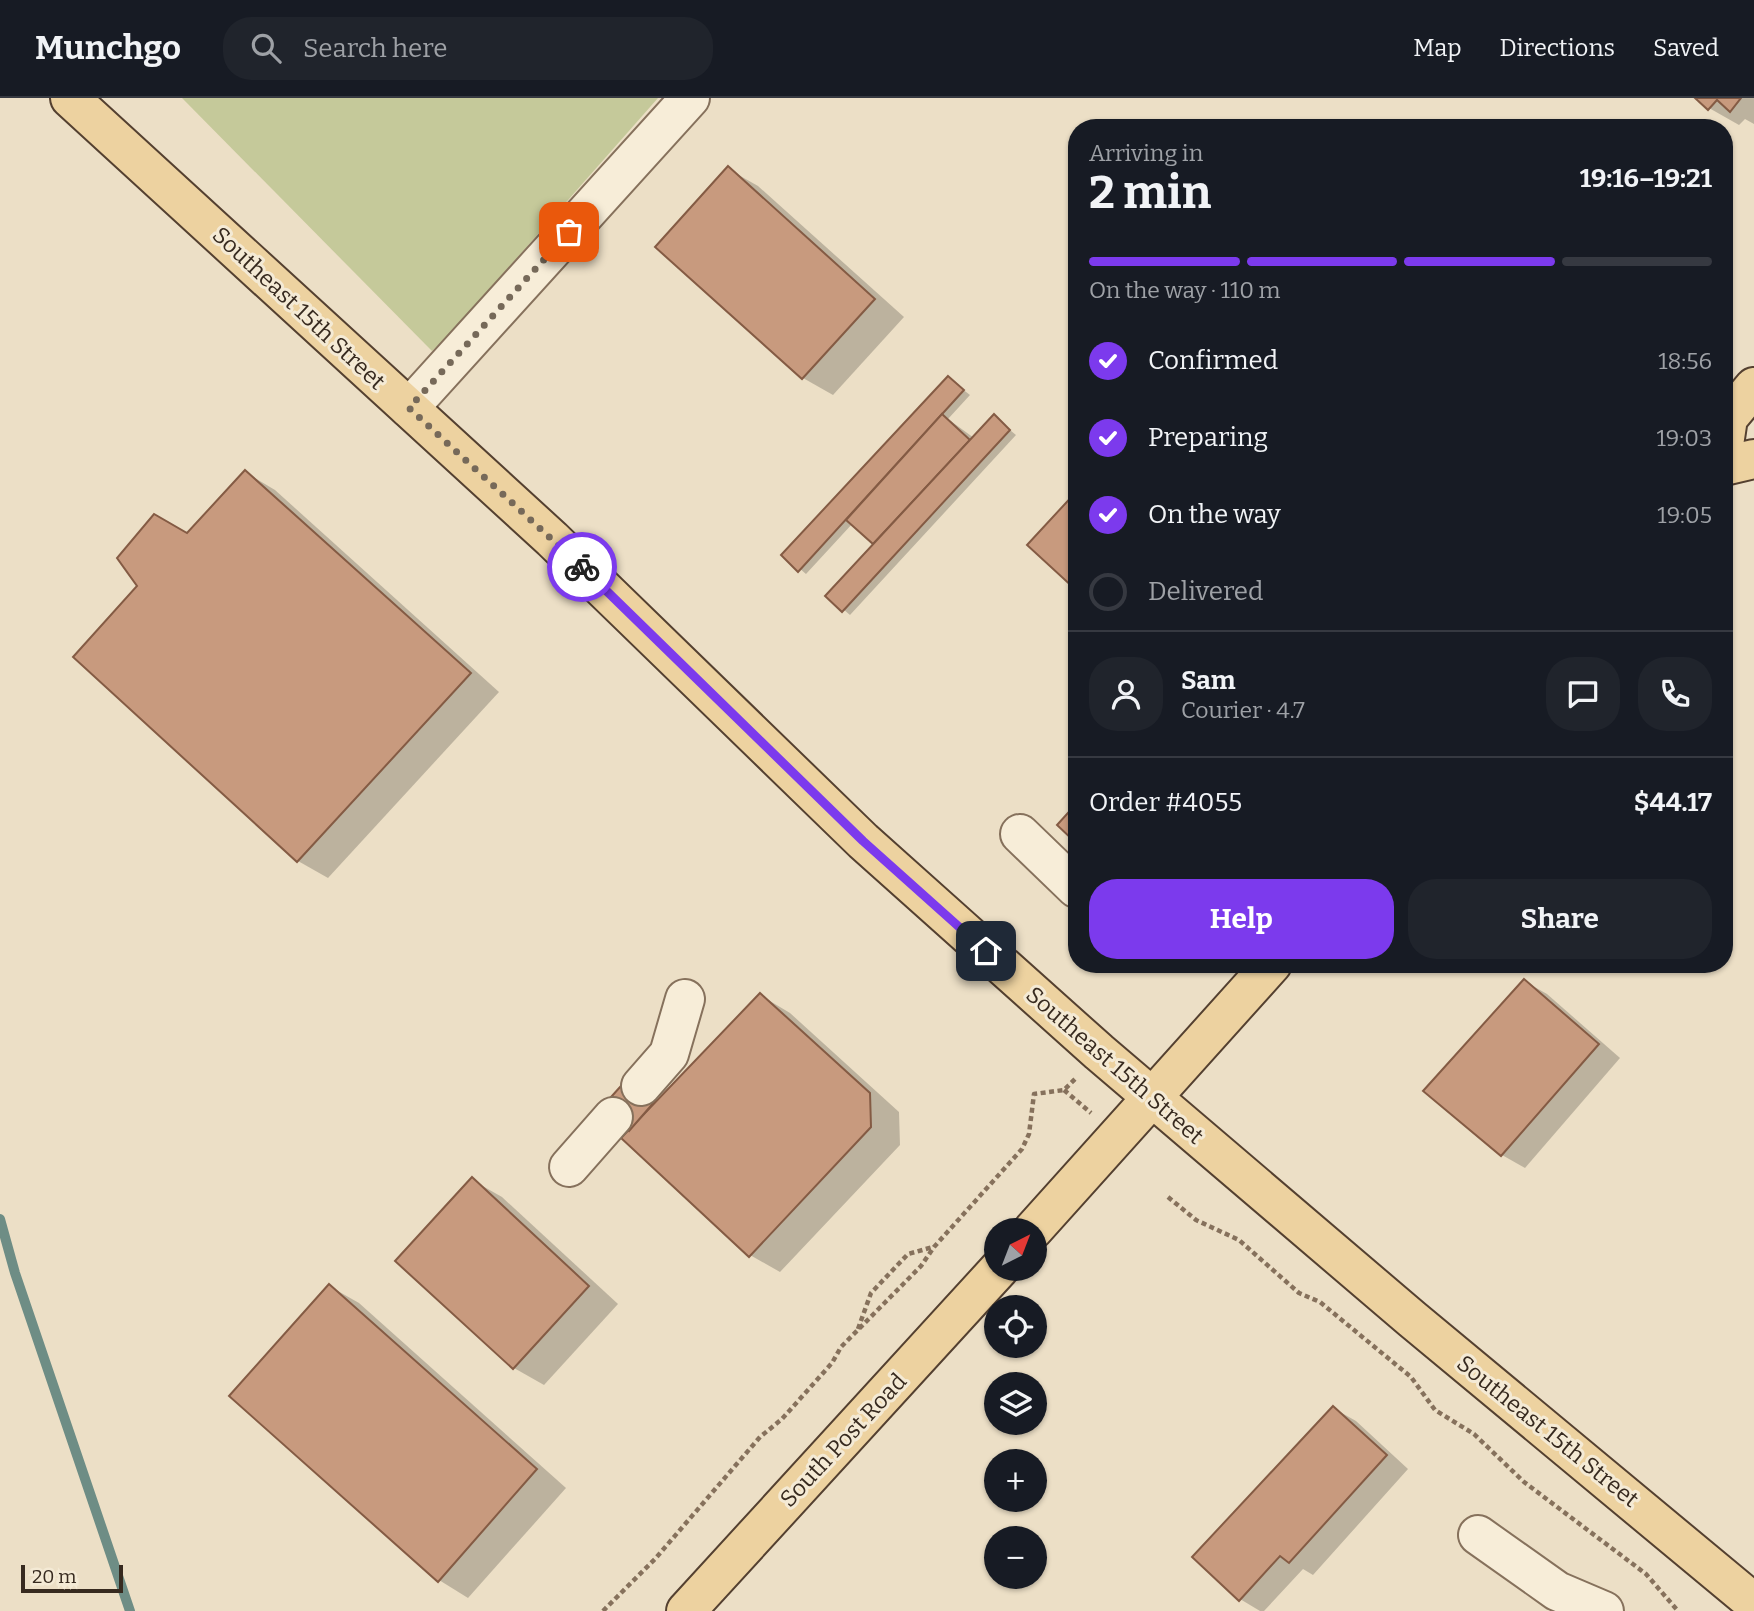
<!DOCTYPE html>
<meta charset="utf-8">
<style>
body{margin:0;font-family:Bitter,serif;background:#20242c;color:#f1f3f6;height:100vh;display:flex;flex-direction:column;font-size:26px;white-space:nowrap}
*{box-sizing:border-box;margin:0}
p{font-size:23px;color:#9ea1a6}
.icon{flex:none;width:38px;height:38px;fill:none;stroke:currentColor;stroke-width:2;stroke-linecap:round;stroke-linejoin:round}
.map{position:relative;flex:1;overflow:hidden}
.details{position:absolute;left:1068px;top:21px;width:665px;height:854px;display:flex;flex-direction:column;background:#171b24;border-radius:28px;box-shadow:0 2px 5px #0004}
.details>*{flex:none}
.needle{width:46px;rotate:42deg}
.buttons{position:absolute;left:984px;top:1120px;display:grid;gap:14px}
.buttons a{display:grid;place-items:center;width:63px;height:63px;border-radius:50%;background:#171b24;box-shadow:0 2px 5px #0004;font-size:35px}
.scale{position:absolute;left:21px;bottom:18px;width:102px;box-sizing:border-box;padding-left:7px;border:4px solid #372a1f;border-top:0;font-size:19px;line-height:24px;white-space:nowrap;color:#372a1f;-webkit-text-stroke:5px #f4ead5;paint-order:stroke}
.pin{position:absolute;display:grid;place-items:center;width:60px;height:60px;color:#fff;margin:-30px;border-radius:14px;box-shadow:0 4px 10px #0006}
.courier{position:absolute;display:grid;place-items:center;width:70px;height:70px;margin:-35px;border:5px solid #7c3aed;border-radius:50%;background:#fff;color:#222;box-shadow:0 2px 9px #0007}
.summary em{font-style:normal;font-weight:700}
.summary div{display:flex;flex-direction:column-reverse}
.summary{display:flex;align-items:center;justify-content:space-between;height:119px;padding:0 21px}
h1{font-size:46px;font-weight:700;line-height:52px}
.bar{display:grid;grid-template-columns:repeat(4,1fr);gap:10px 7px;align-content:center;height:84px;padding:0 21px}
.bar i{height:9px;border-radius:5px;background:#363941}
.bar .selected{background:#7c3aed}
.bar p{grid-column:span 4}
.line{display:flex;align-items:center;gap:18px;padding:0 21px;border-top:2px solid #363941}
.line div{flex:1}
.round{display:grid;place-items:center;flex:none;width:74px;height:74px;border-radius:28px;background:#20242c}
ol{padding:0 21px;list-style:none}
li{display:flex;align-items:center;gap:21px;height:77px}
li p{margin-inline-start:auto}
li .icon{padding:7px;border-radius:50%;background:#7c3aed;color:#fff;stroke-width:4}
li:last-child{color:#9ea1a6}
li i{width:38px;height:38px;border:4px solid #363941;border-radius:50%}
.button{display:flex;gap:14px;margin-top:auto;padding:14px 21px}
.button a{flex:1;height:80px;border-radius:28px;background:#7c3aed;color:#fff;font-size:28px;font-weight:700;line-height:80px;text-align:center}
.button a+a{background:#20242c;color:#f1f3f6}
header{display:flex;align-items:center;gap:42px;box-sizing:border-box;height:98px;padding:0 35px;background:#171b24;border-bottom:2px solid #363941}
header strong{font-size:33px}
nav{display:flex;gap:38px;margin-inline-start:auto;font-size:24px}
.search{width:490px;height:63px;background:#20242c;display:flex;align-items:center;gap:18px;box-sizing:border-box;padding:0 24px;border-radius:28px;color:#9ea1a6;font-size:26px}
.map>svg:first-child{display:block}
.green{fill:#c5c99a}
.shadow{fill:#0003}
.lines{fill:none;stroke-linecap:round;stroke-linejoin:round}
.stream{stroke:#6e8d85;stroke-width:10}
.building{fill:#c89a7e;stroke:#845b44;stroke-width:2}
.minor-casing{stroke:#86715c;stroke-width:42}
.major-casing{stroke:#544030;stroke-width:42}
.path{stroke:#86715c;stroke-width:4.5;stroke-dasharray:5 3.5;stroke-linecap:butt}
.minor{stroke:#f7edd8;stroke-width:38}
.major{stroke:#edd2a0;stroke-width:38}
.done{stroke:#766959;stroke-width:7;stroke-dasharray:0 12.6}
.route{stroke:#7c3aed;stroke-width:9}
.labels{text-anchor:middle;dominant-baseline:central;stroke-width:6;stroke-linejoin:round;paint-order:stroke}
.street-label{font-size:23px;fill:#372a1f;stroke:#f4ead5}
</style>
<header>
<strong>Munchgo</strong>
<div class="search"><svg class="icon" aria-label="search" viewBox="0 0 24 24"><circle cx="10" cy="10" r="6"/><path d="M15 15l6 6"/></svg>Search here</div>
<nav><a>Map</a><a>Directions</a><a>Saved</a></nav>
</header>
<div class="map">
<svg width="1754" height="1513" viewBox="0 0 1754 1513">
<rect width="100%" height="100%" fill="#ecdfc6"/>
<!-- green -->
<polygon class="green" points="182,0 658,0 449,237 432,253"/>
<!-- shadow -->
<g class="shadow">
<polygon points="1698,0 1754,0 1754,26 1745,21 1739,27 1709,10"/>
<polygon points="728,71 758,88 904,219 833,297 803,280"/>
<polygon points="948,280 970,297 948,321 974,340 994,319 1016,337 850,517 828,498 876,446 853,425 806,476 784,457"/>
<polygon points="245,374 275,392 499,594 328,780 298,763 76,559"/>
<polygon points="1524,883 1547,896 1620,960 1525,1070 1502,1057 1425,993"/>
<polygon points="760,897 790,915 899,1014 900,1047 780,1174 750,1157 631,1032 637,984 658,1004"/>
<polygon points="472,1082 502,1099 618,1206 544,1287 514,1270"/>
<polygon points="329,1188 359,1205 566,1390 468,1500 439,1482"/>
<polygon points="1333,1310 1356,1323 1408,1371 1313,1477 1303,1471 1264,1513 1260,1513 1240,1501"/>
</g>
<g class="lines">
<!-- stream -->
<polyline class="stream" points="0,1121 15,1175 130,1513"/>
</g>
<!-- building -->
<g class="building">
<polygon points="1695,0 1741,0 1730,14 1717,2 1708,12"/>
<polygon points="728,68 875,201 802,281 655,149"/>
<polygon points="948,278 964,292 798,474 781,457"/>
<polygon points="942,316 970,342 873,446 846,422"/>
<polygon points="994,316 1010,332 842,514 825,498"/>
<polygon points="245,372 471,575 297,764 73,559 137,488 117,460 154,416 187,435"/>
<polygon points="1076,394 1076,492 1027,447"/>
<polygon points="1076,706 1076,745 1057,727"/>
<polygon points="1524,881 1599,946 1501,1058 1423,993"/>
<polygon points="760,895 870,995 871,1029 749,1159 621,1040"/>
<polygon points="630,978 656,1002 629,1033 602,1009"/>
<polygon points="472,1079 589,1188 513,1271 395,1163"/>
<polygon points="329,1186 537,1371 438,1484 229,1298"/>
<polygon points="1333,1308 1387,1357 1289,1465 1280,1458 1239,1503 1192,1459"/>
</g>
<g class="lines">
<!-- minor casing -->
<g class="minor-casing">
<g id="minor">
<polyline points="409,310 690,0"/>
<polyline points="1020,736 1076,790"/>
<polyline points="641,988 669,956 685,901"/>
<polyline points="569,1069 613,1019"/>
<polyline points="1478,1437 1557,1493 1604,1513"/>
</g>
</g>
<!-- major casing -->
<g class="major-casing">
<g id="major">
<polyline points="70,0 552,441 863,743 1099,954 1412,1221 1754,1505"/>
<polyline points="1724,347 1728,320 1754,289"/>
<polyline points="1724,368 1754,361"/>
<polyline points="1033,1132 1272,866"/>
<polyline points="686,1513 999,1171"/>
</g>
</g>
<!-- path -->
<g class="path">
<polyline points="1064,992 1091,1015"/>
<polyline points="1168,1099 1196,1122 1239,1142 1299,1195 1320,1204 1411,1279 1435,1312 1474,1336 1524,1384 1646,1476 1678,1513"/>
<polyline points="858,1231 871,1195 908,1156 933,1149"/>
<polyline points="603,1513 655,1461 760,1339 782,1321 832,1265 841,1249 921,1168 934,1149 1022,1051 1029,1036 1034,996 1064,992 1075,981"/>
</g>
<!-- minor -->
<use href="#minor" class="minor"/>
<!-- major -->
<use href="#major" class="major"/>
</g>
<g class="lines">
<!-- done -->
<polyline class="done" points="569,134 409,310 582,469"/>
<!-- route -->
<polyline class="route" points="582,469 863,743 986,853"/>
</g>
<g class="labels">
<!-- street labels -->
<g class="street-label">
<text transform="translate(299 210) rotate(43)">Southeast 15th Street</text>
<text transform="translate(1115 967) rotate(41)">Southeast 15th Street</text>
<text transform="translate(1548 1333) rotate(39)">Southeast 15th Street</text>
<text transform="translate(843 1342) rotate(-47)">South Post Road</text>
</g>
</g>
</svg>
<div class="buttons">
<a><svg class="needle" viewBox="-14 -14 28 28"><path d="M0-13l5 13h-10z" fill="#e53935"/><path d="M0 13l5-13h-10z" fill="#9ea1a6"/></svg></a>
<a><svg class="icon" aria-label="locate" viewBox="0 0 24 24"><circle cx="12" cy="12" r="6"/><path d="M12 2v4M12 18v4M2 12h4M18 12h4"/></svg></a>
<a><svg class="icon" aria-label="layers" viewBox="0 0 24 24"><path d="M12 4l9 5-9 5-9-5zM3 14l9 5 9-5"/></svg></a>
<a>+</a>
<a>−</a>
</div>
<div class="scale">20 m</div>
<div class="pin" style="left:569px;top:134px;background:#ea580c"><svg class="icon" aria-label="bag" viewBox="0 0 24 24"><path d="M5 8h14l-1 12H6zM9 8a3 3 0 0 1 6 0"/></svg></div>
<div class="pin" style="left:986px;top:853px;background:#1f2937"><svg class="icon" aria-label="home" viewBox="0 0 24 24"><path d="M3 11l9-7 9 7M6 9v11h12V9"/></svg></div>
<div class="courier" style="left:582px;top:469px"><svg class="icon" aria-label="bike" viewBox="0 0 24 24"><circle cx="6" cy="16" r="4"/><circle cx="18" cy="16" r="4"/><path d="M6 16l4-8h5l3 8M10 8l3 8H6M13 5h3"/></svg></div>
<section class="details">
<div class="summary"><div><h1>2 min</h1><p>Arriving in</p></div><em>19:16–19:21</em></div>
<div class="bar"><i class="selected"></i><i class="selected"></i><i class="selected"></i><i></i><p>On the way · 110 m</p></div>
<ol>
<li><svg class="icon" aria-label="check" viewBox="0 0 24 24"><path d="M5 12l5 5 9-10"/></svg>Confirmed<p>18:56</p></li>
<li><svg class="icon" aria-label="check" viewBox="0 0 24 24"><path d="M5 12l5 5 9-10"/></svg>Preparing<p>19:03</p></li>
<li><svg class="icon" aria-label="check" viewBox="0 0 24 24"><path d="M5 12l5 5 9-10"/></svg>On the way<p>19:05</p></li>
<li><i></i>Delivered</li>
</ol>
<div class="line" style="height:126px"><a class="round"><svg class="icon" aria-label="person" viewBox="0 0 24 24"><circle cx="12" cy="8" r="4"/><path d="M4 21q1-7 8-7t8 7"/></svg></a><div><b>Sam</b><p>Courier · 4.7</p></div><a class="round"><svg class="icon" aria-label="chat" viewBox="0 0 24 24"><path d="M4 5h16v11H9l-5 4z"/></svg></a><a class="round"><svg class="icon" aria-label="phone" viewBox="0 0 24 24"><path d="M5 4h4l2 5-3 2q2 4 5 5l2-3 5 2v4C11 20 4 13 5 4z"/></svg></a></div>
<div class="line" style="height:91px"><div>Order #4055</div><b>$44.17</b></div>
<div class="button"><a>Help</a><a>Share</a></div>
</section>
</div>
